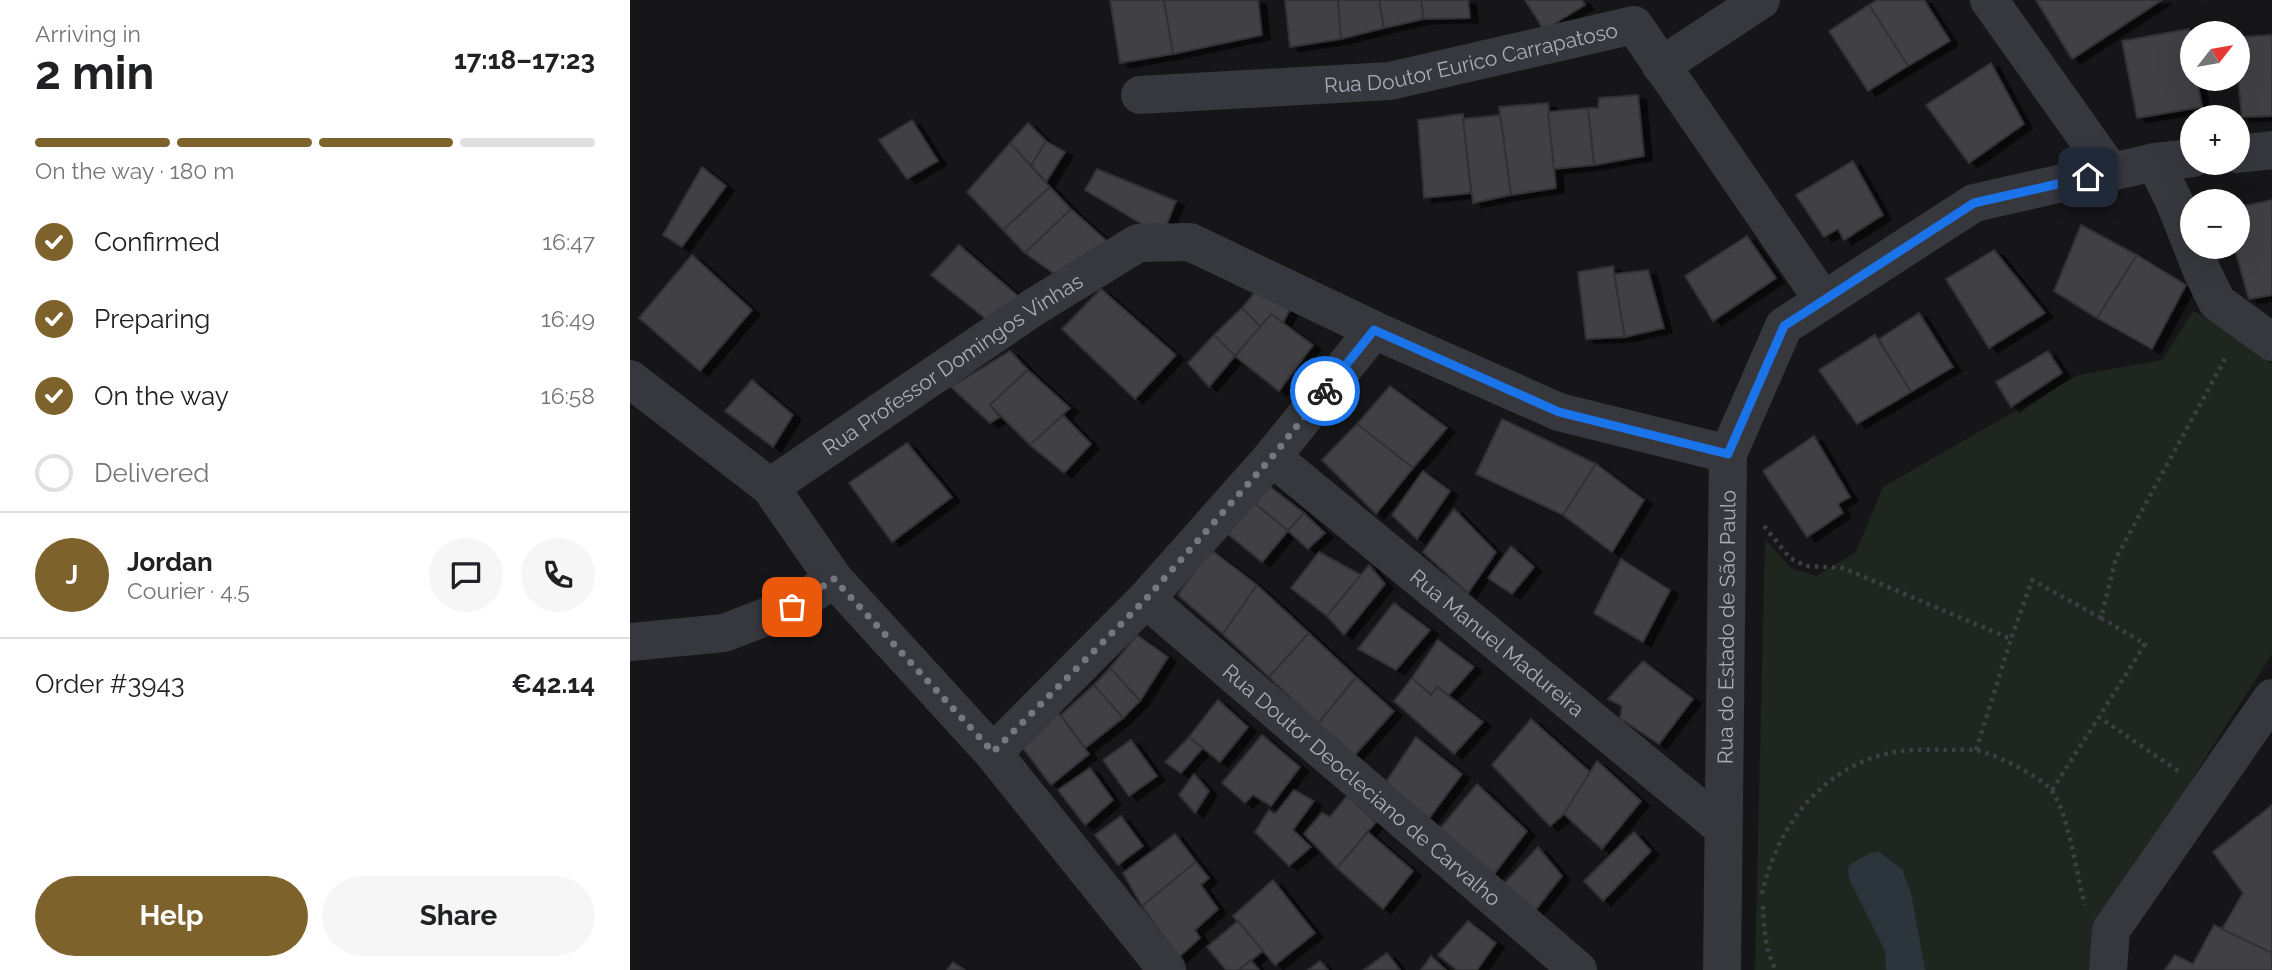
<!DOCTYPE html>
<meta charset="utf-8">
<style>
body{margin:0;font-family:Raleway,sans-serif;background:#f6f6f6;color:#202124;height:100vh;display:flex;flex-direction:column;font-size:26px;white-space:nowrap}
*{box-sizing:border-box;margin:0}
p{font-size:23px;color:#757577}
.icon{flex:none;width:38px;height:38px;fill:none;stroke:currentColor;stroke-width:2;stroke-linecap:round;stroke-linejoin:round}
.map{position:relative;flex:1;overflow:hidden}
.drawer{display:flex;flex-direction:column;background:#fff;width:630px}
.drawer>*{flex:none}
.needle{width:46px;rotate:59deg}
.fabs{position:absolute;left:1550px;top:21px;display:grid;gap:14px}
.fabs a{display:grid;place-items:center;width:70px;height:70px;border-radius:50%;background:#fff;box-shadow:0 7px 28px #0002;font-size:35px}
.pin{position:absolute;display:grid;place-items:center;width:60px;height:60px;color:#fff;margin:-30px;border-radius:14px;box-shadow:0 4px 10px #0006}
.courier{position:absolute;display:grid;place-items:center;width:70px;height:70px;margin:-35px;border:5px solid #1a73e8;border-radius:50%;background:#fff;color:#222;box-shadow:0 2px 9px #0007}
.head em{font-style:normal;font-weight:700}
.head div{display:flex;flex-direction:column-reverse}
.head{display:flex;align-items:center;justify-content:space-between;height:119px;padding:0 35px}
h1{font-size:46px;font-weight:700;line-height:52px}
.bar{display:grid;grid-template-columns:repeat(4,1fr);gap:10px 7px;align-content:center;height:84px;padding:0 35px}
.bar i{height:9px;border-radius:5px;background:#e0e0e0}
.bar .selected{background:#7e622b}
.bar p{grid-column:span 4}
.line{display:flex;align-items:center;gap:18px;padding:0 35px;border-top:2px solid #e0e0e0}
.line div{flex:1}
.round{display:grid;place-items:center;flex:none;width:74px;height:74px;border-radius:37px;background:#f6f6f6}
ol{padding:0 35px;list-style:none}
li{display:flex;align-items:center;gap:21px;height:77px}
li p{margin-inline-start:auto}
li .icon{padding:7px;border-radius:50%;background:#7e622b;color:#fff;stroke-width:4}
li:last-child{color:#757577}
li i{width:38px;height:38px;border:4px solid #e0e0e0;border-radius:50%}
.button{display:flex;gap:14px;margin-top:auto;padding:14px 35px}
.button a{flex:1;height:80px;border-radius:42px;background:#7e622b;color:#fff;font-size:28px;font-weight:700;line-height:80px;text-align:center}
.button a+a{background:#f6f6f6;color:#202124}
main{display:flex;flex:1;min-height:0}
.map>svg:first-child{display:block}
.green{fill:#1e261f}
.water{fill:#2c353c}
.building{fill:#404145;stroke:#303034;stroke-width:2;filter:url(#shadow)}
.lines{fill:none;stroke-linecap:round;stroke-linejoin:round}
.path{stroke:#3d3f44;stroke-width:4.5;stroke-dasharray:3.5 5;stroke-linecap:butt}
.minor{stroke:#37383d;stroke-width:38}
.done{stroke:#757880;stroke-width:7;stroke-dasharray:0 12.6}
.route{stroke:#1a73e8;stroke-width:9}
.labels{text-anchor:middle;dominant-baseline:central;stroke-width:5;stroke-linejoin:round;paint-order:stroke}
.street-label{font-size:21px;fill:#a8adb8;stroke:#111113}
</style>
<main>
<section class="drawer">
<div class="head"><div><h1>2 min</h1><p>Arriving in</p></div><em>17:18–17:23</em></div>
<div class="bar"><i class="selected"></i><i class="selected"></i><i class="selected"></i><i></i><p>On the way · 180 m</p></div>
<ol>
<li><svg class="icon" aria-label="check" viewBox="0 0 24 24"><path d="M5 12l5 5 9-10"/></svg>Confirmed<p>16:47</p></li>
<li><svg class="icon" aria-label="check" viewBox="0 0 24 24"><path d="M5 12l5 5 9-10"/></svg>Preparing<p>16:49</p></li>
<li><svg class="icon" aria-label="check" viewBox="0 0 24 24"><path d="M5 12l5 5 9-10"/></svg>On the way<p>16:58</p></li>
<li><i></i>Delivered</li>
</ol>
<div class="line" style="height:126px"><b class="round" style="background:#7e622b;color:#fff">J</b><div><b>Jordan</b><p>Courier · 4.5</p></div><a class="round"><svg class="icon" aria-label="chat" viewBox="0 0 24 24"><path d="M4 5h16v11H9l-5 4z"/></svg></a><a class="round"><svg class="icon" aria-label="phone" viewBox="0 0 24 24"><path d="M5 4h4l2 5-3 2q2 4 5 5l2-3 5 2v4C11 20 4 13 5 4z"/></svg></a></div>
<div class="line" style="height:91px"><div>Order #3943</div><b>€42.14</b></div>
<div class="button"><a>Help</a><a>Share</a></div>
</section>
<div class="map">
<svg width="1642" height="970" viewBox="0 0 1642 970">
<defs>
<filter id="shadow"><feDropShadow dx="8" dy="4.5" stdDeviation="0" flood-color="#0009"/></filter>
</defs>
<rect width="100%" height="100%" fill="#161618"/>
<!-- green -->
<polygon class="green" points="1563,311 1596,328 1642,364 1642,654 1468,926 1466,970 1125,970 1135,539 1161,568 1186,576 1226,552 1253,487 1448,375 1532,360"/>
<!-- water -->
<polygon class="water" points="1249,852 1272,869 1281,893 1295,970 1256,970 1255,951 1220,881 1218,871 1219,865 1240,853"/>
<!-- building -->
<g class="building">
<polygon points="480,0 534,0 543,54 490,63"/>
<polygon points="534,0 628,0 632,35 543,54"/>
<polygon points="655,0 708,0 711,39 660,47"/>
<polygon points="708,0 749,0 754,28 711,39"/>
<polygon points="749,0 791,0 794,19 754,28"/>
<polygon points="791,0 838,0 840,18 794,19"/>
<polygon points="895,0 952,0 955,5 914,30"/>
<polygon points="1247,0 1294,0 1320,41 1278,66 1239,5"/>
<polygon points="1406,0 1532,0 1442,59"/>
<polygon points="1239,5 1278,66 1238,91 1199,31"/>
<polygon points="1559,29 1563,50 1563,79 1567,79 1572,107 1507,118 1492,41"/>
<polygon points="1642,35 1642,116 1612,117 1608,79 1608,37"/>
<polygon points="1361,63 1394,124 1339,163 1296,105"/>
<polygon points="1008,95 1014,156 964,165 958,108 968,108 969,98"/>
<polygon points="918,103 926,188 881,195 869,107"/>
<polygon points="958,108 964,165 924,169 918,112"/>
<polygon points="833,114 841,193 794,198 788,120"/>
<polygon points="870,115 881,195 843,203 833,119"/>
<polygon points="282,120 308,161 277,179 249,140"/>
<polygon points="398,123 416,141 401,166 380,143"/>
<polygon points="416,141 435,152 416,182 401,166"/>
<polygon points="380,143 420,187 373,230 337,192"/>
<polygon points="1223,161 1253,215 1214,240 1208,229 1194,237 1166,195"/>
<polygon points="72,167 96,186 52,247 33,235"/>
<polygon points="467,169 546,201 532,236 455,190"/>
<polygon points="420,187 441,209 395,253 373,230"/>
<polygon points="1642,200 1642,295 1619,299 1604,247 1608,247 1608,207"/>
<polygon points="441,209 478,242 433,280 395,253"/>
<polygon points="1451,225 1507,255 1467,318 1424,291"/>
<polygon points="1117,236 1146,278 1083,321 1055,276"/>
<polygon points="329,245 388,296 362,324 301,275"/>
<polygon points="1364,250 1415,313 1359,348 1316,279"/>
<polygon points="62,255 122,310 70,371 9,318"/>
<polygon points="1507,255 1556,285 1522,349 1467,318"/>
<polygon points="983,266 995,337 956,339 948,272"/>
<polygon points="1018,270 1034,328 995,337 984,274"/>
<polygon points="471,289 546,355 505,399 432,329"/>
<polygon points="628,289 663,303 653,323 641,314 631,327 612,308"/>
<polygon points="612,308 631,327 605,356 584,335"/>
<polygon points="1289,313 1323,367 1281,392 1249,339"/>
<polygon points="641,314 683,345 649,391 605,356"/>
<polygon points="584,335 605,356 579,387 558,363"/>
<polygon points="1245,335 1281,392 1227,424 1189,370"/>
<polygon points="380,351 398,370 360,405 370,417 360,423 321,387"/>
<polygon points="1418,351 1432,373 1381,407 1366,382"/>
<polygon points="398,370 440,408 400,445 360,405"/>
<polygon points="122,380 163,415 143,447 95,411"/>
<polygon points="760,386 817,428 783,468 727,424"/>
<polygon points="433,415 461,444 434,473 400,445"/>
<polygon points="872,419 966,464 933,515 846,474"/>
<polygon points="727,424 783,468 746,514 692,460"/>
<polygon points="1184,436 1220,497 1208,504 1213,513 1177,537 1133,471"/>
<polygon points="277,443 322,497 262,542 219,483"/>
<polygon points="966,464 1014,500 982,552 933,515"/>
<polygon points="793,471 820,491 787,539 762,515"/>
<polygon points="638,485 674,513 658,531 622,501"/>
<polygon points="622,501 658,531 632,562 598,534"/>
<polygon points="824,509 866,552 838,593 793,552"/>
<polygon points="674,513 695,533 678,549 658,531"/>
<polygon points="881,546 904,567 882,594 858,578"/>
<polygon points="580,549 627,585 593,634 548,595"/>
<polygon points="689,552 731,575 697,616 661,588"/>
<polygon points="991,559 1040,590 1013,642 964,613"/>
<polygon points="739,565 755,584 714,635 697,616"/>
<polygon points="627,585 679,633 639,677 593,634"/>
<polygon points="764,603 800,630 766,670 728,649"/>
<polygon points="679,633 726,677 688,724 639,677"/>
<polygon points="507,635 538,657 510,701 480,668"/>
<polygon points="808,640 844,667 819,695 807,687 801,695 782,678"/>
<polygon points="1013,661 1063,699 1029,744 990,718 992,706 978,699"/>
<polygon points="480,668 510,701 493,718 464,685"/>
<polygon points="726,677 764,711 723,757 688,724"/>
<polygon points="782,678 801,695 807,687 853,722 824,754 764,701"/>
<polygon points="464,685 493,718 455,748 431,715"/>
<polygon points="588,700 618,727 590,762 559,737"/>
<polygon points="426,710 459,754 421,785 393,748"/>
<polygon points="901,719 960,772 934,814 920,826 862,765"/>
<polygon points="632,735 670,767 641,806 623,795 615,803 592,783"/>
<polygon points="559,737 573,748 551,773 535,762"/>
<polygon points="786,737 832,774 797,821 752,788"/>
<polygon points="501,740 527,776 499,796 473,760"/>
<polygon points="967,761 1011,801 972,849 934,814"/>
<polygon points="460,768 483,800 455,825 428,790"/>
<polygon points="564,774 579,791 565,813 549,795"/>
<polygon points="847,784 897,831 861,878 808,831"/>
<polygon points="664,790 684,801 663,830 681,847 659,866 625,832 639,810 645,814"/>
<polygon points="717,796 746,822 707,868 674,834 692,813 700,817"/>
<polygon points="1642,805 1642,953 1592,929 1613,893 1583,852"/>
<polygon points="491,816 513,846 488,865 465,835"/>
<polygon points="738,832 783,871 753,909 707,868"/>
<polygon points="1004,832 1021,851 973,901 954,881"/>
<polygon points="545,834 566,862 512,906 493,873"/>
<polygon points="908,847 932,876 904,912 872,886"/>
<polygon points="566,862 579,878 571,885 588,909 565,930 570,938 549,957 512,906"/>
<polygon points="643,880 685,933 645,965 603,916"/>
<polygon points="608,921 633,951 609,970 596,970 577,947"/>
<polygon points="838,921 866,943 847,970 827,970 808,955"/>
<polygon points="1584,925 1642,953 1642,970 1535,970 1545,955 1563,964"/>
<polygon points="757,953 770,970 734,970"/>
<polygon points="801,956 816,970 791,970"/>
<polygon points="621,960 629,970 609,970"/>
<polygon points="690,961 698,970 678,970"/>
<polygon points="323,962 335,970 317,970"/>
</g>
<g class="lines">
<!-- path -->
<g class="path">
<polyline points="1134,526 1160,558 1176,566 1213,568 1381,639 1402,580 1471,618"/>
<polyline points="1346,750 1381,639"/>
<polyline points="1548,771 1469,717 1515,644 1471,618 1486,558 1597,355"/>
<polyline points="1422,790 1469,717"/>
<path d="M1132,894C1145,833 1184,777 1245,757C1268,749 1294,749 1318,750C1327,750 1337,749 1345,750C1363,753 1408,775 1420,789C1438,808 1447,878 1455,905"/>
<path d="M1133,906C1134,928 1135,951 1146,970"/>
</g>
<!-- minor -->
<g class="minor">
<polyline points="1359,0 1481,172"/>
<polyline points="1031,66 1131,0"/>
<path id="s1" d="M510,95L760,81L1004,25L1193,300"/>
<polyline points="1608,154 1642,150"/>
<polyline points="1525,162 1545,203 1572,271 1587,302 1642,342"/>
<polyline points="0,379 140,487 204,579 363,753 537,970"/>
<path id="s2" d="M642,457L1092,827"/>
<path id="s3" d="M140,487L404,307L508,243L560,242L744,330L929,412L1098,454"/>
<path id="s4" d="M516,599L948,970"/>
<polyline points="0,642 94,633 162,607 204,579"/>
<polyline points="363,753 516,599 642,457 744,330"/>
<path id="s5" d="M1092,970L1098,454L1154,326L1344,203L1525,162L1563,158"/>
<polyline points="1478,970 1481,930 1642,698"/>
</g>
</g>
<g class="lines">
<!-- done -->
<polyline class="done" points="162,607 204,579 363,752 516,599 642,457 695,391"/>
<!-- route -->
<polyline class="route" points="695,391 744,330 929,412 1098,454 1154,326 1344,203 1458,177"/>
</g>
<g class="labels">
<!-- street labels -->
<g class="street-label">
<text stroke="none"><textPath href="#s1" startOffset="334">Rua Doutor Eurico Carrapatoso</textPath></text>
<text stroke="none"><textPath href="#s3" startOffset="220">Rua Professor Domingos Vinhas</textPath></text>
<text stroke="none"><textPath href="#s5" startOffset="343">Rua do Estado de São Paulo</textPath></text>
<text stroke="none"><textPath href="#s2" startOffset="292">Rua Manuel Madureira</textPath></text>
<text stroke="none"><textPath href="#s4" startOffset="285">Rua Doutor Deocleciano de Carvalho</textPath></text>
</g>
</g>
</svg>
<div class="fabs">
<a><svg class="needle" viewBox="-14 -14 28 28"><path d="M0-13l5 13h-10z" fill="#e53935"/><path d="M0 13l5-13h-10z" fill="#757577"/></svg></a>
<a>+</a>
<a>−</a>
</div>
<div class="pin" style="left:162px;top:607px;background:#ea580c"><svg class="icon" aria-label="bag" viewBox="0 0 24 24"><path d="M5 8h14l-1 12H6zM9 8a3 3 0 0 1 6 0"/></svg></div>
<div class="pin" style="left:1458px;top:177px;background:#1f2937"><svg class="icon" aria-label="home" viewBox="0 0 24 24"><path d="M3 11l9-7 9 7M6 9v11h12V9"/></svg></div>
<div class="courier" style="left:695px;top:391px"><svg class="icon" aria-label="bike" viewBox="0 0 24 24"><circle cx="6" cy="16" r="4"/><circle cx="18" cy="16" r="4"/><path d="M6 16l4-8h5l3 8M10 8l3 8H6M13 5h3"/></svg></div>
</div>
</main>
